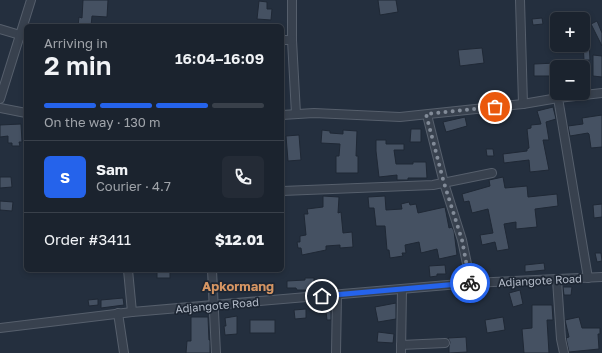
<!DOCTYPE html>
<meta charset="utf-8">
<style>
body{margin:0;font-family:"Golos Text",sans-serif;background:#242b36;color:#f1f3f6;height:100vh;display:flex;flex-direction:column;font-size:15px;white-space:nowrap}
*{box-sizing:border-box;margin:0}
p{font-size:13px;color:#a0a4aa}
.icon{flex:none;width:22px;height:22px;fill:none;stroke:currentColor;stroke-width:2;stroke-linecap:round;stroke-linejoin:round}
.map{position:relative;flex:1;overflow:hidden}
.drawer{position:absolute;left:24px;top:24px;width:260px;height:248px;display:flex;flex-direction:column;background:#1b232e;border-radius:6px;box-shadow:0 2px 6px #0003,0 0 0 1px #39404a}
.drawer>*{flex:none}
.fabs{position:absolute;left:550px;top:12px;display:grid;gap:8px}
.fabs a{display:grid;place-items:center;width:40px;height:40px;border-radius:6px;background:#1b232e;box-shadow:0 2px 6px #0003,0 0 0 1px #39404a;font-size:20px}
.pin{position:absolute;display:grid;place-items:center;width:34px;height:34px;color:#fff;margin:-17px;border:2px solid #fff;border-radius:50%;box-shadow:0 1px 4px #0007}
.courier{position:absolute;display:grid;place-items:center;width:40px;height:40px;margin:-20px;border:3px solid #2563eb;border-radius:50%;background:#fff;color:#222;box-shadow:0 1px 5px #0007}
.head em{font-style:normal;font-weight:600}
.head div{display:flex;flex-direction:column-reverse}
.head{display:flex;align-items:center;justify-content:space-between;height:68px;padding:0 20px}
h1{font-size:26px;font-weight:600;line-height:30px}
.bar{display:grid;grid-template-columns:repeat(4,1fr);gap:6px 4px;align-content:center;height:48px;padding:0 20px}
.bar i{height:5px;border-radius:3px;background:#39404a}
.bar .active{background:#2563eb}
.bar p{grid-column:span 4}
.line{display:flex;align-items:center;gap:10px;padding:0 20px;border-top:1px solid #39404a}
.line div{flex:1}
.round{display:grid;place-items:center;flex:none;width:42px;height:42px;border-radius:6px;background:#242b36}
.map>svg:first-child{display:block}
.building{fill:#455162;stroke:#1f2835}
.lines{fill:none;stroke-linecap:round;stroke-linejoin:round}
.minor-casing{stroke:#565f6c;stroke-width:10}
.minor{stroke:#38414e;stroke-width:8}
.done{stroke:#828b98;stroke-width:4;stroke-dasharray:0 7.2}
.route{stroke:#2563eb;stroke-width:5}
.labels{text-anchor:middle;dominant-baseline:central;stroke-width:3.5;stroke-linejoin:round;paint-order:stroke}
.street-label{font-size:11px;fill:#b4bcc9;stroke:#1d2633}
.quarter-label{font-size:13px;font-weight:bold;fill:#d59563;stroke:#1d2633}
</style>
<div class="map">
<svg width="602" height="353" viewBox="0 0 602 353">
<rect width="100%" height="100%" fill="#242f3e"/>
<!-- building -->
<g class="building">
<polygon points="83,0 108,0 107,17 92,16 91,26 78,26 79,17 82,18"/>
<polygon points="378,0 396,0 398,12 380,15"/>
<polygon points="259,1 267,2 267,9 272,9 271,20 257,19"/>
<polygon points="542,18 543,24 533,25 532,19"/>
<polygon points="597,21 602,33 602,46 591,24"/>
<polygon points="589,42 590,60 584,60 583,43"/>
<polygon points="482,48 484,63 460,66 458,50"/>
<polygon points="593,55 602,56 602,77 593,76"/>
<polygon points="557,63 557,76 534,76 534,64"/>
<polygon points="553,107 556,119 546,122 549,140 543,140 549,170 530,172 529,160 504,163 503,154 527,151 527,149 529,148 527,129 531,128 531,125 541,124 537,111"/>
<polygon points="602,115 602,147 591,148 589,134 588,133 570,136 568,126 583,124 582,118"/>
<polygon points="465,117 467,126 446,132 443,122"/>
<polygon points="21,124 22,142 19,142 20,146 12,146 12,143 8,143 8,136 0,137 0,125"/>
<polygon points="411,129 421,129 421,142 410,142"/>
<polygon points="322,130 330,131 330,133 343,134 343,130 357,131 356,156 358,156 358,173 336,173 336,156 339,156 340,144 321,143"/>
<polygon points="299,135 301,160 288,161 286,136"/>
<polygon points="376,140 386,140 386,144 404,144 404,150 394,150 396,164 413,164 413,162 426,162 427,178 408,178 408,180 397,180 397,175 379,177 376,151"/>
<polygon points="486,149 493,149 494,156 487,156"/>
<polygon points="0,177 11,177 12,187 0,188"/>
<polygon points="503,177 505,188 527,186 528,197 557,194 558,206 535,209 537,227 516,229 516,222 504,224 509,249 497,251 495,242 482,245 480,235 493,233 488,209 472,213 469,201 464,202 462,194 490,186 489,180"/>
<polygon points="323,196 339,197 338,213 341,212 343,233 352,232 353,247 340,248 340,245 326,246 326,250 302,255 301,248 298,248 297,242 300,242 300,236 306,235 304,214 308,214 307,209 323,207"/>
<polygon points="385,196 386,210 402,209 401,204 409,202 410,205 416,204 418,213 445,207 449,228 452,227 454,231 457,255 439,259 437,249 421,253 419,242 405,245 406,253 402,253 403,256 390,258 389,250 387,250 385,226 376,226 374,208 369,208 368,197"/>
<polygon points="0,201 13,202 12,211 0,210"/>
<polygon points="602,204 602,217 594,218 593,205"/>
<polygon points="595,253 601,253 602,261 597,262"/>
<polygon points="544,263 545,270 525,272 525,265"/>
<polygon points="445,265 446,274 437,274 437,276 430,277 429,266"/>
<rect x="157" y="270" width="13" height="8"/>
<polygon points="305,278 314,278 314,291 306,291 306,290 297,290 296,288 287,288 287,281 305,280"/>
<polygon points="563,287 572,287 571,295 564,295"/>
<polygon points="520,290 523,304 513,307 509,293"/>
<polygon points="123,298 124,305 101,308 101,300"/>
<polygon points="98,299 98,305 89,306 88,300"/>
<polygon points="396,303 396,319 378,322 375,307"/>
<polygon points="532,305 552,305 553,320 547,320 549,353 524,353 522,329 532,328"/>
<polygon points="306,309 306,318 295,319 294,310"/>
<polygon points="331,311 331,320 327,320 326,312"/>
<polygon points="237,316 237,334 225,335 224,326 226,326 225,318"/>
<polygon points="191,317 208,317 209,340 210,340 210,353 186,353 187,341 191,341"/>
<polygon points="503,317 505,330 487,333 485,320"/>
<polygon points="579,317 582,328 600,328 600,334 598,334 599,349 569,352 566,338 569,337 565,320"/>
<rect x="250" y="320" width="25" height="13"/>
<polygon points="378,332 394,334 393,343 377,342"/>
<polygon points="466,337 467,352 449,353 449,347 450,342 448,338"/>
</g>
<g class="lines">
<!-- minor casing -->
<g class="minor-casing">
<g id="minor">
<polyline points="292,0 292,40 296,114"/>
<polyline points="520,0 523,104"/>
<polyline points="0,29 20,35 26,36"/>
<polyline points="282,40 292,40"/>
<polyline points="0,99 31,0"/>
<polyline points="0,108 26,113"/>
<polyline points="282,115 314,113 400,117 523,104 558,98"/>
<polyline points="427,115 444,183 462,240 471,283"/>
<polyline points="282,191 433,185 492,173"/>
<polyline points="128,270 132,312"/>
<polyline points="212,270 216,353"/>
<polyline points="588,278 558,98 602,93"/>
<polyline points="557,280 561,339 564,353"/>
<polyline points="118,313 124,353"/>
<polyline points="0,328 132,312 471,283 602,277"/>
<polyline points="401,345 445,343"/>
<polyline points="336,353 337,295"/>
<polyline points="401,353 402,289"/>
</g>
</g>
<!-- minor -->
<use href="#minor" class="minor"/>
</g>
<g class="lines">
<!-- done -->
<polyline class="done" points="470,283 462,240 444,183 426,114 495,107"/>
<!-- route -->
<polyline class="route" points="322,296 470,283"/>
</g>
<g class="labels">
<!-- street labels -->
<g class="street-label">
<text transform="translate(540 280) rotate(-3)">Adjangote Road</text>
<text transform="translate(217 305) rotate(-5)">Adjangote Road</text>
</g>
<!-- quarter labels -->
<g class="quarter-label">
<text x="238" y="286">Apkormang</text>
</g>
</g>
</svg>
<div class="fabs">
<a>+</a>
<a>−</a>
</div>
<div class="pin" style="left:495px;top:107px;background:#ea580c"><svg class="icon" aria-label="bag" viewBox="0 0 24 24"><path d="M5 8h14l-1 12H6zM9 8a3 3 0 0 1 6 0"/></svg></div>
<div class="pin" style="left:322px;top:296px;background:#1f2937"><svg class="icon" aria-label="home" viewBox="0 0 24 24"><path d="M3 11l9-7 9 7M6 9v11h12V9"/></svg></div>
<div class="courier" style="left:470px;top:283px"><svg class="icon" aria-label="bike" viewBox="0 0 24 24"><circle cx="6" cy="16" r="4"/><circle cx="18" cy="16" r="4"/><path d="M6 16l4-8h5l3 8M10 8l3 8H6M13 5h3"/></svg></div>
<section class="drawer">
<div class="head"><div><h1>2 min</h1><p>Arriving in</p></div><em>16:04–16:09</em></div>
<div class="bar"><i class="active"></i><i class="active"></i><i class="active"></i><i></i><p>On the way · 130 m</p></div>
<div class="line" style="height:72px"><b class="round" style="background:#2563eb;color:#fff">S</b><div><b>Sam</b><p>Courier · 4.7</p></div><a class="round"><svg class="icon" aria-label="phone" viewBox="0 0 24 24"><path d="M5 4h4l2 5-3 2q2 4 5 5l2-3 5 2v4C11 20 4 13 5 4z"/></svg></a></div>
<div class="line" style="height:52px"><div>Order #3411</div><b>$12.01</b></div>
</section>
</div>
